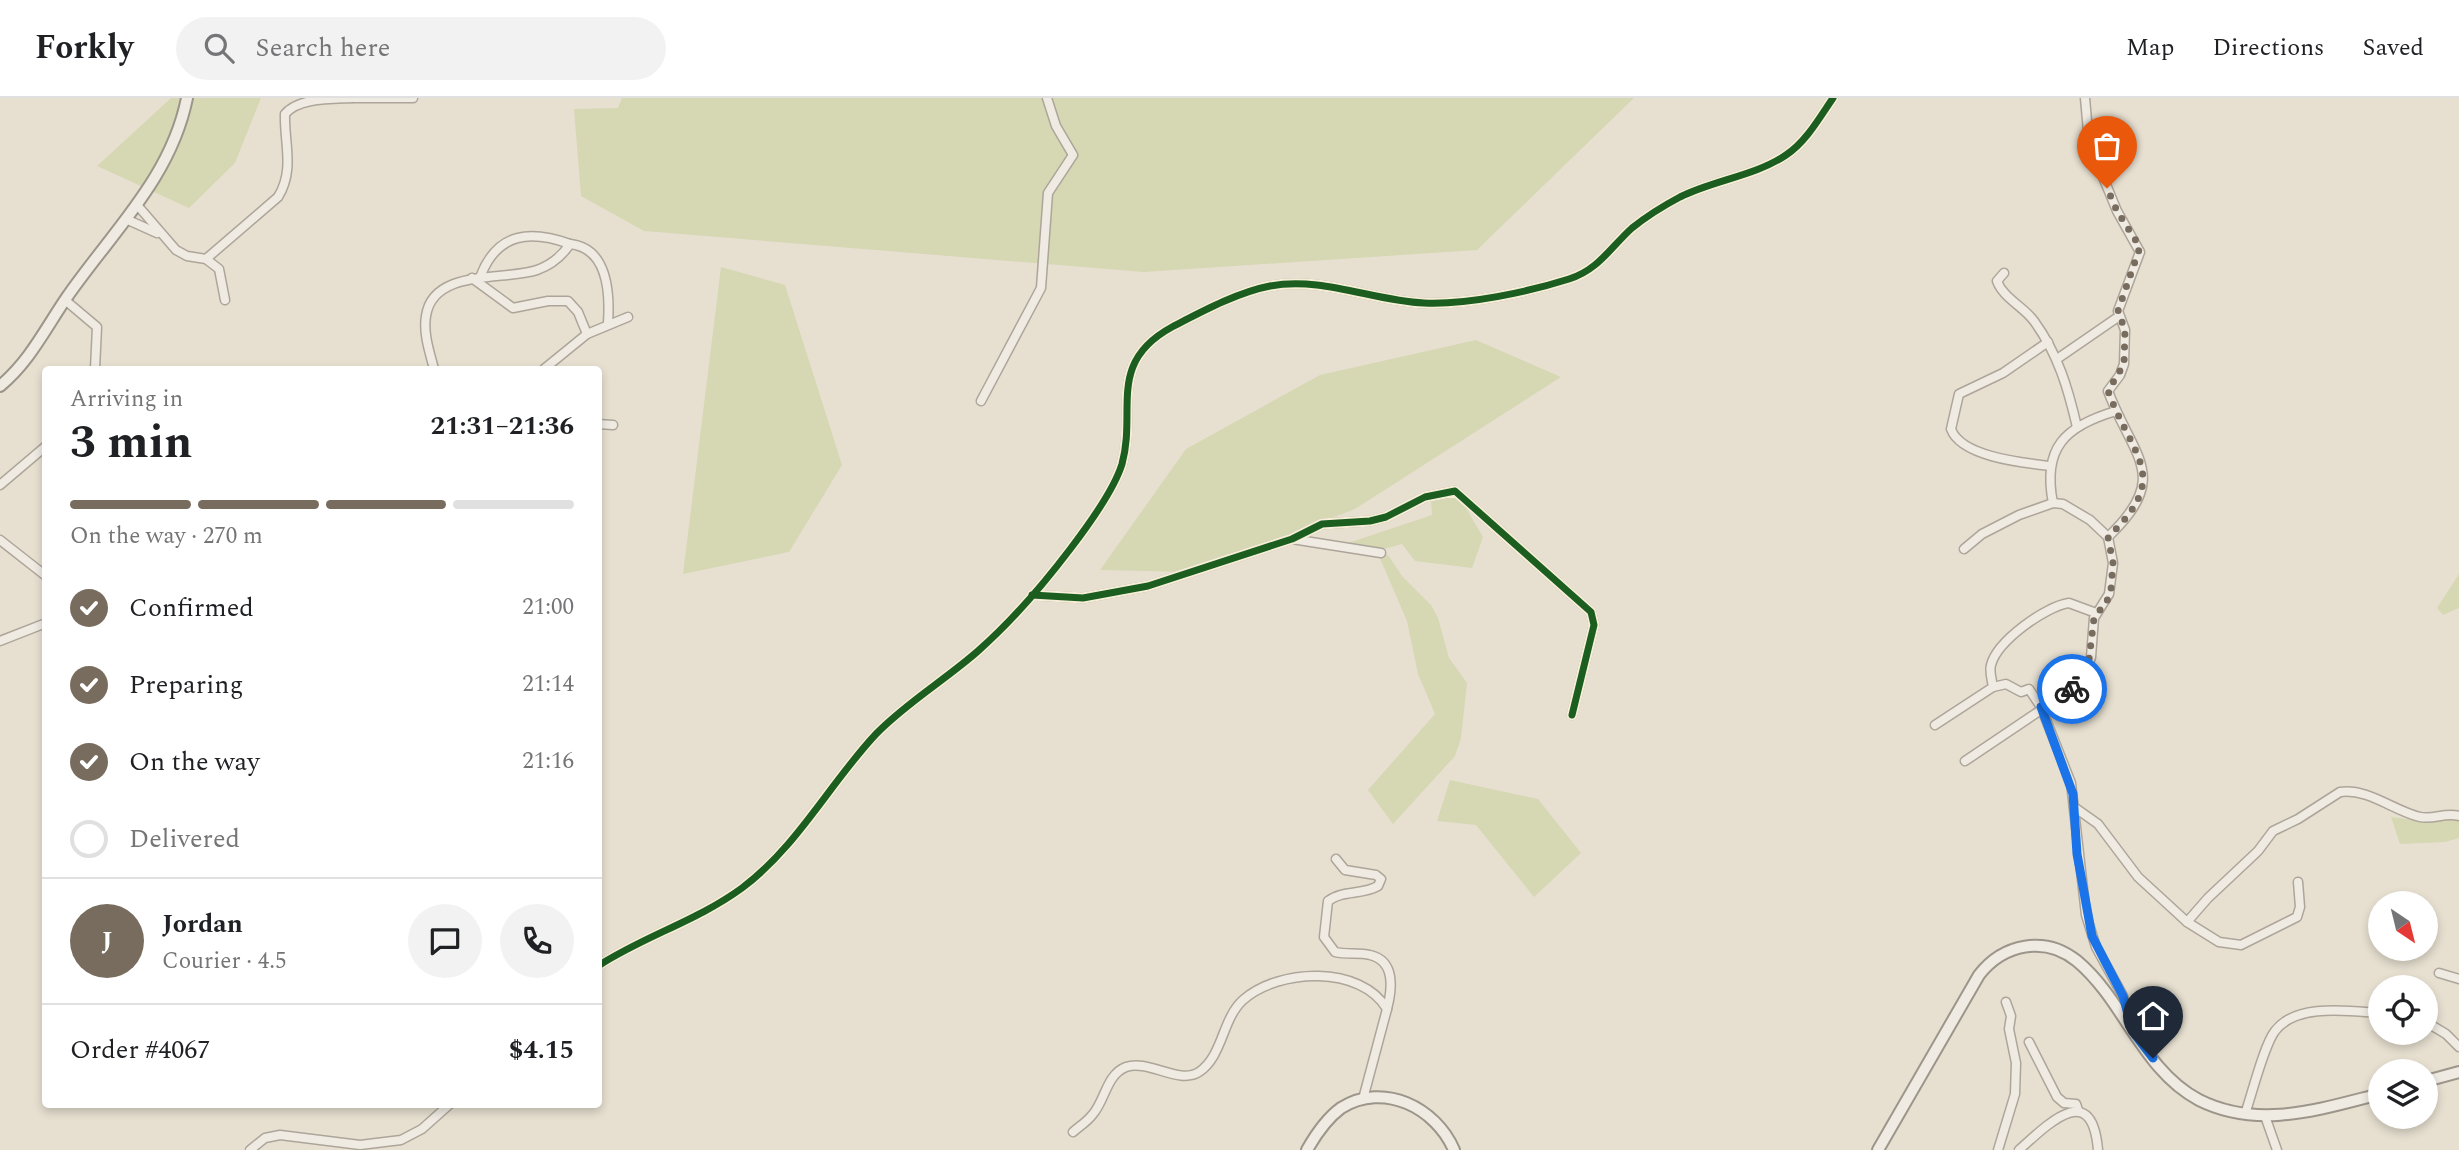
<!DOCTYPE html>
<meta charset="utf-8">
<style>
body{margin:0;font-family:Spectral,serif;background:#f2f2f2;color:#202124;height:100vh;display:flex;flex-direction:column;font-size:26px;white-space:nowrap}
*{box-sizing:border-box;margin:0}
p{font-size:23px;color:#757577}
.icon{flex:none;width:38px;height:38px;fill:none;stroke:currentColor;stroke-width:2;stroke-linecap:round;stroke-linejoin:round}
.map{position:relative;flex:1;overflow:hidden}
.panel{position:absolute;left:42px;top:268px;width:560px;height:742px;display:flex;flex-direction:column;background:#fff;border-radius:7px;box-shadow:0 4px 10px #0003}
.panel>*{flex:none}
.needle{width:46px;rotate:145deg}
.tools{position:absolute;left:2368px;top:793px;display:grid;gap:14px}
.tools a{display:grid;place-items:center;width:70px;height:70px;border-radius:50%;background:#fff;box-shadow:0 4px 10px #0003;font-size:35px}
.pin{position:absolute;display:grid;place-items:center;width:60px;height:60px;color:#fff;margin:-72px -30px;border-radius:50% 50% 50% 0;rotate:-45deg;box-shadow:0 0 7px #0007}
.pin .icon{rotate:45deg}
.courier{position:absolute;display:grid;place-items:center;width:70px;height:70px;margin:-35px;border:5px solid #1a73e8;border-radius:50%;background:#fff;color:#222;box-shadow:0 2px 9px #0007}
.head em{font-style:normal;font-weight:700}
.head div{display:flex;flex-direction:column-reverse}
.head{display:flex;align-items:center;justify-content:space-between;height:119px;padding:0 28px}
h1{font-size:46px;font-weight:700;line-height:52px}
.bar{display:grid;grid-template-columns:repeat(4,1fr);gap:10px 7px;align-content:center;height:84px;padding:0 28px}
.bar i{height:9px;border-radius:5px;background:#e0e0e0}
.bar .selected{background:#786c5e}
.bar p{grid-column:span 4}
.line{display:flex;align-items:center;gap:18px;padding:0 28px;border-top:2px solid #e0e0e0}
.line div{flex:1}
.round{display:grid;place-items:center;flex:none;width:74px;height:74px;border-radius:37px;background:#f2f2f2}
ol{padding:0 28px;list-style:none}
li{display:flex;align-items:center;gap:21px;height:77px}
li p{margin-inline-start:auto}
li .icon{padding:7px;border-radius:50%;background:#786c5e;color:#fff;stroke-width:4}
li:last-child{color:#757577}
li i{width:38px;height:38px;border:4px solid #e0e0e0;border-radius:50%}
header{display:flex;align-items:center;gap:42px;box-sizing:border-box;height:98px;padding:0 35px;background:#fff;border-bottom:2px solid #e0e0e0}
header strong{font-size:33px}
nav{display:flex;gap:38px;margin-inline-start:auto;font-size:24px}
.search{width:490px;height:63px;background:#f2f2f2;display:flex;align-items:center;gap:18px;box-sizing:border-box;padding:0 24px;border-radius:38px;color:#757577;font-size:26px}
.map>svg:first-child{display:block}
.green{fill:#d6d7b3}
.lines{fill:none;stroke-linecap:round;stroke-linejoin:round}
.street-casing{stroke:#ada599;stroke-width:11}
.secondary-casing{stroke:#9c958a;stroke-width:14}
.street{stroke:#efebe3;stroke-width:8}
.secondary{stroke:#efebe3;stroke-width:10}
.cycleway-casing{stroke:#f7eed8;stroke-width:11}
.cycleway{stroke:#1b5e20;stroke-width:7}
.done{stroke:#786c5e;stroke-width:7;stroke-dasharray:0 12.6}
.route{stroke:#1a73e8;stroke-width:9}
</style>
<header>
<strong>Forkly</strong>
<div class="search"><svg class="icon" aria-label="search" viewBox="0 0 24 24"><circle cx="10" cy="10" r="6"/><path d="M15 15l6 6"/></svg>Search here</div>
<nav><a>Map</a><a>Directions</a><a>Saved</a></nav>
</header>
<div class="map">
<svg width="2459" height="1052" viewBox="0 0 2459 1052">
<rect width="100%" height="100%" fill="#e7e0d1"/>
<!-- green -->
<g class="green">
<polygon points="171,0 261,0 235,65 189,110 97,68"/>
<polygon points="622,0 1634,0 1477,152 1144,174 644,133 581,98 574,11 618,10"/>
<polygon points="721,169 785,187 842,367 789,454 683,476"/>
<polygon points="1476,242 1561,279 1355,411 1191,474 1100,472 1186,351 1320,277"/>
<polygon points="1454,390 1483,439 1472,470 1415,463 1402,446 1363,457 1345,446 1432,417 1431,402"/>
<polygon points="1388,457 1402,478 1431,507 1438,520 1449,560 1467,585 1461,640 1455,658 1393,726 1368,692 1435,616 1418,576 1407,523 1379,458"/>
<polygon points="2459,476 2459,510 2443,517 2437,510"/>
<polygon points="1450,682 1538,701 1581,755 1534,799 1476,727 1437,723"/>
<polygon points="2391,719 2425,723 2459,719 2459,740 2445,744 2400,746"/>
</g>
<g class="lines">
<!-- street casing -->
<g class="street-casing">
<g id="street">
<polyline points="354,0 413,0"/>
<path d="M2085,0L2089,45L2117,113L2140,154L2118,213L2125,232L2124,266L2120,277L2108,293C2133,360 2172,378 2108,439"/>
<path d="M138,108L176,152L187,158L206,161L278,99C295,72 284,45 285,16C298,0 330,1 352,0"/>
<polyline points="128,122 157,135"/>
<polyline points="206,161 219,171 225,202"/>
<path d="M2004,175L1997,183C2003,200 2024,209 2034,223C2058,256 2068,290 2077,329"/>
<path d="M481,177C498,134 531,132 570,146"/>
<polyline points="472,180 513,210 548,203 568,203 578,214 587,236"/>
<polyline points="65,202 97,229 95,271"/>
<path d="M2048,244L2003,275L1959,296L1951,331C1961,359 2024,365 2050,368"/>
<polyline points="2057,261 2118,219"/>
<path d="M434,271C430,255 423,236 426,218C433,170 505,183 537,172C551,167 562,158 570,146C608,150 610,196 608,225"/>
<polyline points="544,271 587,236 628,219"/>
<polyline points="981,303 1041,190 1048,95 1073,57 1056,28 1047,0"/>
<polyline points="598,326 613,327"/>
<polyline points="0,387 46,348"/>
<path d="M2053,405C2042,350 2065,328 2116,313"/>
<polyline points="1292,441 1381,455"/>
<polyline points="0,442 46,478"/>
<polyline points="1964,451 1982,436 2019,417 2053,405 2063,406 2090,422 2108,439 2113,465 2109,496 2094,520 2091,559 2084,583 1965,663"/>
<polyline points="1032,497 1083,500 1148,488 1292,441 1322,426 1370,423 1386,419 1425,399 1455,393 1591,514 1594,527 1572,617"/>
<polyline points="0,543 46,525"/>
<polyline points="1993,589 2006,586 2021,594 2029,591 2041,609 2071,685 2086,817 2096,849 2123,898 2131,928"/>
<path d="M1935,627L1993,589C1992,582 1989,574 1991,567C1997,543 2046,508 2069,505L2096,515"/>
<path d="M2074,709L2098,726L2138,779L2187,824L2208,800L2258,753L2273,733L2298,721L2340,694C2368,690 2394,713 2420,719C2434,722 2445,714 2459,718"/>
<path d="M1336,761L1345,772L1376,777L1381,781L1378,788C1363,797 1342,792 1328,803L1324,839L1335,854C1347,857 1359,854 1370,857C1396,863 1392,892 1387,911"/>
<polyline points="2187,824 2219,844 2241,847 2297,819 2300,809 2298,784"/>
<path d="M598,868C644,838 697,823 742,790C797,749 830,685 876,636C906,605 945,582 978,553C1012,523 1043,487 1071,450C1087,429 1114,392 1122,366C1137,312 1106,265 1172,229C1201,214 1238,194 1270,188C1321,178 1374,203 1424,205C1467,207 1528,194 1569,181C1598,172 1611,149 1632,130C1647,118 1663,108 1680,99C1714,82 1755,78 1786,57C1806,44 1820,19 1833,0"/>
<polyline points="2439,875 2459,881"/>
<polyline points="2426,924 2446,936 2459,949"/>
<polyline points="2029,944 2057,999 2064,1005 2076,1006 2078,1012"/>
<path d="M2245,1016C2252,996 2264,947 2275,933C2296,905 2349,913 2380,915"/>
<polyline points="2265,1018 2277,1052"/>
<path d="M1073,1034C1080,1028 1088,1023 1093,1016C1105,1002 1107,976 1126,969C1148,961 1179,987 1199,974C1223,958 1222,921 1243,902C1279,870 1361,867 1387,911L1363,1001"/>
<polyline points="250,1052 265,1040 280,1037 360,1047 401,1042 422,1031 450,1006"/>
<polyline points="1998,1052 2015,996 2016,965 2009,931 2011,918 2006,904"/>
<path d="M2019,1052C2050,1024 2092,982 2098,1052"/>
</g>
</g>
<!-- secondary casing -->
<g class="secondary-casing">
<g id="secondary">
<path d="M0,288C30,263 45,231 67,199C112,134 171,80 187,0"/>
<polyline points="2426,983 2459,974"/>
<path d="M1307,1052C1316,1036 1326,1021 1341,1010C1384,983 1436,1010 1454,1052"/>
<path d="M1878,1052L1979,877C2003,846 2045,837 2077,863C2124,902 2142,972 2199,1002C2259,1032 2320,1011 2380,996"/>
</g>
</g>
<!-- street -->
<use href="#street" class="street"/>
<!-- secondary -->
<use href="#secondary" class="secondary"/>
<!-- cycleway casing -->
<g class="cycleway-casing">
<g id="cycleway">
<polyline points="1032,497 1083,500 1148,488 1292,441 1322,426 1370,423 1386,419 1425,399 1455,393 1591,514 1594,527 1572,617"/>
<path d="M598,868C644,838 697,823 742,790C797,749 830,685 876,636C906,605 945,582 978,553C1012,523 1043,487 1071,450C1087,429 1114,392 1122,366C1137,312 1106,265 1172,229C1201,214 1238,194 1270,188C1321,178 1374,203 1424,205C1467,207 1528,194 1569,181C1598,172 1611,149 1632,130C1647,118 1663,108 1680,99C1714,82 1755,78 1786,57C1806,44 1820,19 1833,0"/>
</g>
</g>
<!-- cycleway -->
<use href="#cycleway" class="cycleway"/>
</g>
<g class="lines">
<!-- done -->
<path class="done" d="M2072,591L2087,578L2094,520L2107,503L2111,491L2113,465L2108,439C2172,378 2133,361 2108,293L2124,266L2125,232L2118,213L2140,149L2117,113L2107,90"/>
<!-- route -->
<polyline class="route" points="2072,591 2041,609 2073,696 2077,756 2092,838 2123,898 2133,934 2153,960"/>
</g>
</svg>
<div class="tools">
<a><svg class="needle" viewBox="-14 -14 28 28"><path d="M0-13l5 13h-10z" fill="#e53935"/><path d="M0 13l5-13h-10z" fill="#757577"/></svg></a>
<a><svg class="icon" aria-label="locate" viewBox="0 0 24 24"><circle cx="12" cy="12" r="6"/><path d="M12 2v4M12 18v4M2 12h4M18 12h4"/></svg></a>
<a><svg class="icon" aria-label="layers" viewBox="0 0 24 24"><path d="M12 4l9 5-9 5-9-5zM3 14l9 5 9-5"/></svg></a>
</div>
<div class="pin" style="left:2107px;top:90px;background:#ea580c"><svg class="icon" aria-label="bag" viewBox="0 0 24 24"><path d="M5 8h14l-1 12H6zM9 8a3 3 0 0 1 6 0"/></svg></div>
<div class="pin" style="left:2153px;top:960px;background:#1f2937"><svg class="icon" aria-label="home" viewBox="0 0 24 24"><path d="M3 11l9-7 9 7M6 9v11h12V9"/></svg></div>
<div class="courier" style="left:2072px;top:591px"><svg class="icon" aria-label="bike" viewBox="0 0 24 24"><circle cx="6" cy="16" r="4"/><circle cx="18" cy="16" r="4"/><path d="M6 16l4-8h5l3 8M10 8l3 8H6M13 5h3"/></svg></div>
<section class="panel">
<div class="head"><div><h1>3 min</h1><p>Arriving in</p></div><em>21:31–21:36</em></div>
<div class="bar"><i class="selected"></i><i class="selected"></i><i class="selected"></i><i></i><p>On the way · 270 m</p></div>
<ol>
<li><svg class="icon" aria-label="check" viewBox="0 0 24 24"><path d="M5 12l5 5 9-10"/></svg>Confirmed<p>21:00</p></li>
<li><svg class="icon" aria-label="check" viewBox="0 0 24 24"><path d="M5 12l5 5 9-10"/></svg>Preparing<p>21:14</p></li>
<li><svg class="icon" aria-label="check" viewBox="0 0 24 24"><path d="M5 12l5 5 9-10"/></svg>On the way<p>21:16</p></li>
<li><i></i>Delivered</li>
</ol>
<div class="line" style="height:126px"><b class="round" style="background:#786c5e;color:#fff">J</b><div><b>Jordan</b><p>Courier · 4.5</p></div><a class="round"><svg class="icon" aria-label="chat" viewBox="0 0 24 24"><path d="M4 5h16v11H9l-5 4z"/></svg></a><a class="round"><svg class="icon" aria-label="phone" viewBox="0 0 24 24"><path d="M5 4h4l2 5-3 2q2 4 5 5l2-3 5 2v4C11 20 4 13 5 4z"/></svg></a></div>
<div class="line" style="height:91px"><div>Order #4067</div><b>$4.15</b></div>
</section>
</div>
